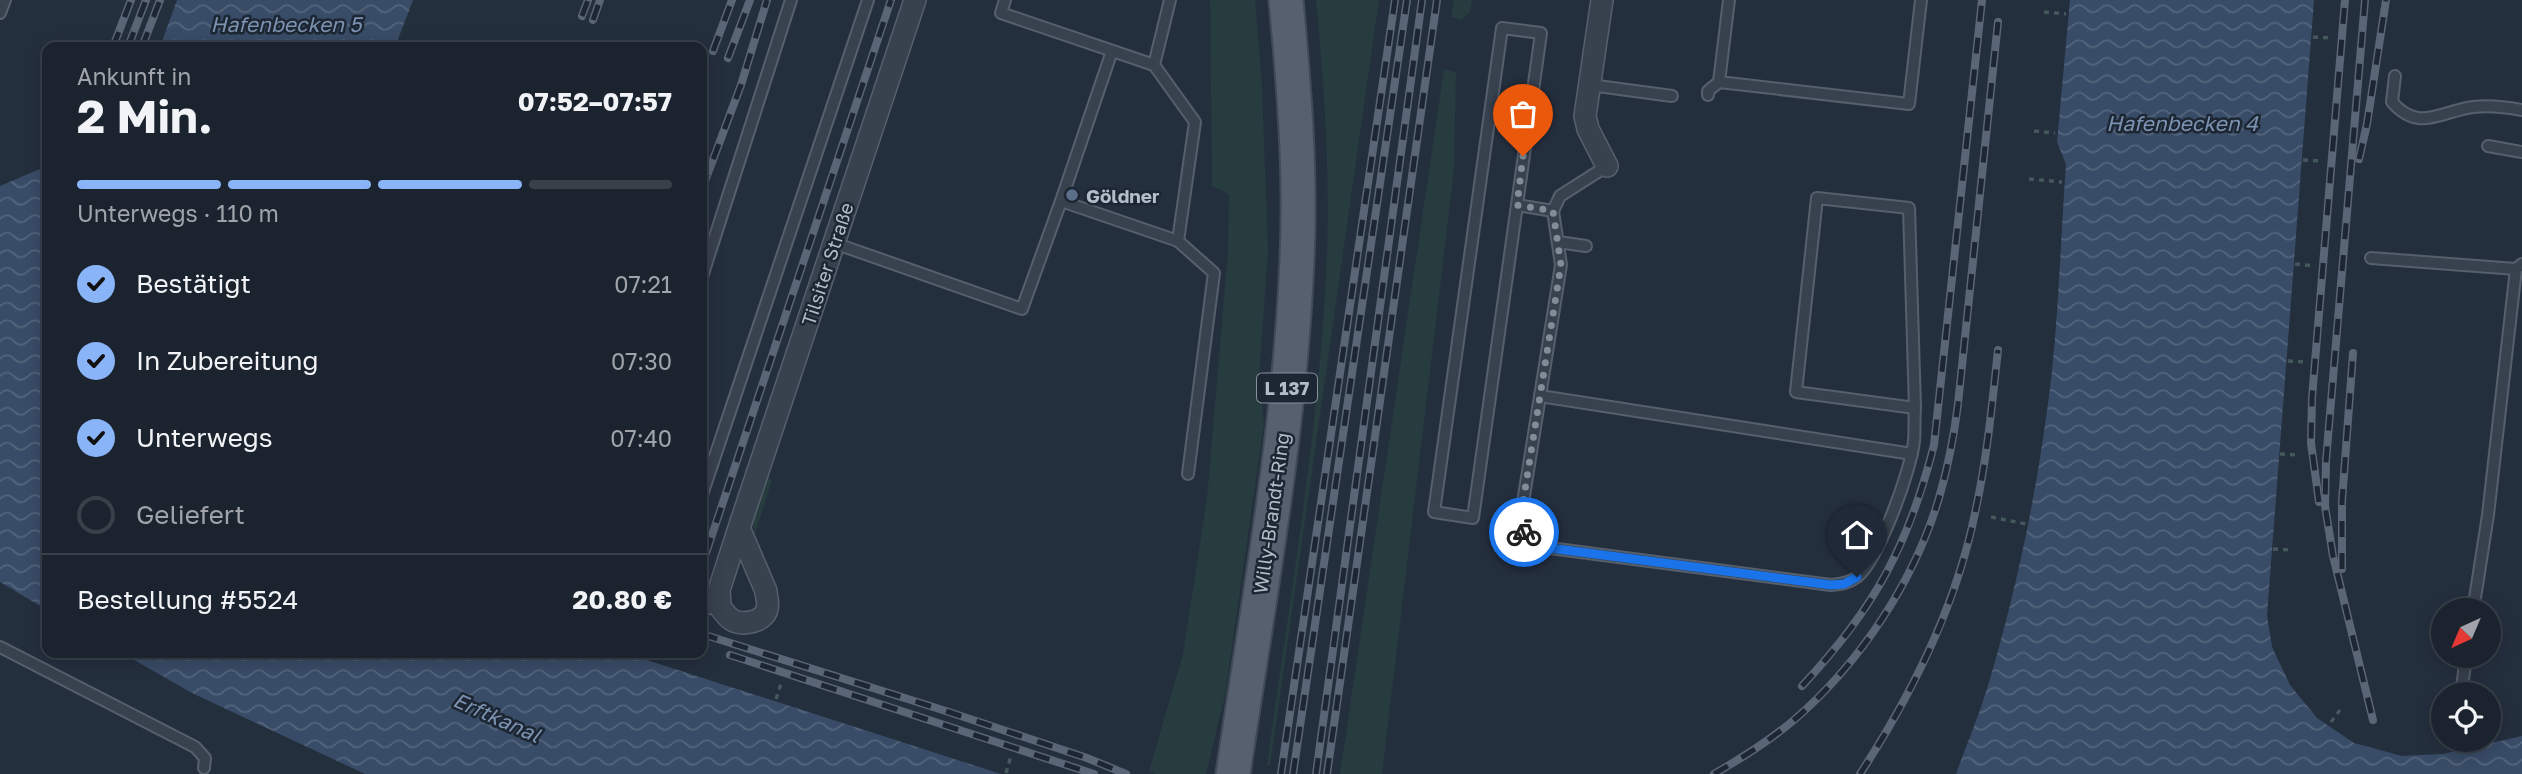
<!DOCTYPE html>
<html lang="de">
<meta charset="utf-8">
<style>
body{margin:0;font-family:"Golos Text",sans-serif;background:#242b36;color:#f1f3f6;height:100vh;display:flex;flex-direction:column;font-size:26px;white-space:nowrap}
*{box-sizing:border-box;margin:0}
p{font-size:23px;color:#a0a4aa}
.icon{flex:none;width:38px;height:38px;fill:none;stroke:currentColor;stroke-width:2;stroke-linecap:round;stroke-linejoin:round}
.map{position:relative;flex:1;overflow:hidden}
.side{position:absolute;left:42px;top:42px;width:665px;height:616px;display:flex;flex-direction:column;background:#1b232e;border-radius:14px;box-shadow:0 4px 18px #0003,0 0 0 2px #39404a}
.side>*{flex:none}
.needle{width:46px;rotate:224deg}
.buttons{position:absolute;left:2431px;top:598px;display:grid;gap:14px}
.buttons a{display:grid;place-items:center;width:70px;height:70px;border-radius:50%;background:#1b232e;box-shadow:0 4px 18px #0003,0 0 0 2px #39404a;font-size:35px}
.pin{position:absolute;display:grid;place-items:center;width:60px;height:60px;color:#fff;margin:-72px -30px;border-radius:50% 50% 50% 0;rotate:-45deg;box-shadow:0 0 7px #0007}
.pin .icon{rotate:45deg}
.courier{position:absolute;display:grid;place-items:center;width:70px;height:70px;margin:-35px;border:5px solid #1a73e8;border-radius:50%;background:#fff;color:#222;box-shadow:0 2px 9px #0007}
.overview em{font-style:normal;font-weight:700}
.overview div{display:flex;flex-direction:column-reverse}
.overview{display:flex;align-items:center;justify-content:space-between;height:119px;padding:0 35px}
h1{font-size:46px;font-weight:700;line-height:52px}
.bar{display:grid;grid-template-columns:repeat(4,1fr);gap:10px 7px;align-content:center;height:84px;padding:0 35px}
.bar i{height:9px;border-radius:5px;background:#39404a}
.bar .on{background:#8ab4f8}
.bar p{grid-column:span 4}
.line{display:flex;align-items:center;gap:18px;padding:0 35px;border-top:2px solid #39404a}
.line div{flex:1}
ol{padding:0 35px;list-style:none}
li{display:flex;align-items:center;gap:21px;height:77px}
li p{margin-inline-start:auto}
li .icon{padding:7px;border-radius:50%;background:#8ab4f8;color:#111;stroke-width:4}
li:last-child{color:#a0a4aa}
li i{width:38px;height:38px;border:4px solid #39404a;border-radius:50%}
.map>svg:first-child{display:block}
.green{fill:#263c3f}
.water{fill:url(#water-waves)}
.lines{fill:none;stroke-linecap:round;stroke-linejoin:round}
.lane-casing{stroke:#565f6c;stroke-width:14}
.street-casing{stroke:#565f6c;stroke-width:24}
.primary-casing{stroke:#414a57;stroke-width:37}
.path{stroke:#44595c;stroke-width:3.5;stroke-dasharray:5 5;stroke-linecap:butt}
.lane{stroke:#38414e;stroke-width:10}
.street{stroke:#38414e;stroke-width:21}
.primary{stroke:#56606e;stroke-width:33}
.rail-casing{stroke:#5a6575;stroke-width:8}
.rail{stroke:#1d2633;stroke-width:5;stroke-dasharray:16;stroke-linecap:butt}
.done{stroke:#828b98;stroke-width:7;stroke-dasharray:0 12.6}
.route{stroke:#1a73e8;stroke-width:9}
.service-dot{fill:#5c6f8a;stroke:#1d2633;stroke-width:2.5}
.labels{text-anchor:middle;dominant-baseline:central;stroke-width:5;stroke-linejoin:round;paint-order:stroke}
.shield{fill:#1d2633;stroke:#878f9c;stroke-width:2}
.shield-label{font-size:18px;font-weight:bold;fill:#b4bcc9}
.poi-label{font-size:19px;font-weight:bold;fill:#b4bcc9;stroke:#1d2633;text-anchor:start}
.street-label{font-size:19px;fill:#b4bcc9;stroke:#1d2633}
.water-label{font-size:21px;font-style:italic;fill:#7c92b1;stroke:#1d2633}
</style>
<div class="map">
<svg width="2522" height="774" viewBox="0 0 2522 774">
<defs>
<pattern id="water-waves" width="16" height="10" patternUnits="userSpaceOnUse" patternTransform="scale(1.75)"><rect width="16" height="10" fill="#394c67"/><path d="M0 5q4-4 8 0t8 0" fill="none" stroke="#53647b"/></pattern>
</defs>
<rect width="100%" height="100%" fill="#242f3e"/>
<!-- green -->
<g class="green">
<polygon points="1210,0 1255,0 1262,85 1268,250 1259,378 1264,423 1225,696 1206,774 1156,774 1149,771 1183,654 1207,498 1228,251 1229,194 1212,186"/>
<path d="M1316,0H1379L1270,766L1267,765C1290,596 1320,425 1327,254C1330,170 1324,84 1316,0Z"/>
<polygon points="1454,0 1472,0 1470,12 1461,20 1451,17"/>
<polygon points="1444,69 1456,72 1454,170 1382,774 1340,774"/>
<polygon points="764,477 772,480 755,534 751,520"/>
</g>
<!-- water -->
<g class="water">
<polygon points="177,0 413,0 395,47 160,47"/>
<path d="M2070,0H2314L2267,615L2272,647L2290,685L2317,718L2354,743L2402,756L2443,754L2522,736V774H1956C1966,746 1978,718 1987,689C2018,586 2040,478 2052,371C2059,303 2061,233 2066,164L2057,142Z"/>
<polygon points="47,166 47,610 0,582 0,186"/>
<polygon points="122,653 625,653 1001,774 365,774 192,693"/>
</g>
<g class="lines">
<!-- lane casing -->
<g class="lane-casing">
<g id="lane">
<polyline points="1005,0 1001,13 1154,65"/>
<polyline points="1729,0 1719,82 1909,104 1921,0"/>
<polyline points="0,13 5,0"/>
<polyline points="1112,51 1061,201 1178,241 1195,122 1154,65 1170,0"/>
<path d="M2395,76L2392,102C2419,133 2441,111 2473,107C2489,105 2506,107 2522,110"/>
<polyline points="1590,85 1672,96"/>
<polyline points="1708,95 1708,91 1719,82"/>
<polyline points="2488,146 2522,152"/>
<path d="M1607,166L1560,196L1553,211L1561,265L1520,521C1525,534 1530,540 1542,547L1831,585C1841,584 1849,583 1857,577C1879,559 1911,470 1914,441C1915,431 1914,419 1915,408L1909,208L1817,198L1796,392L1915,408"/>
<polyline points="1517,205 1541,33 1502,28 1434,512 1473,518 1517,205 1553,211"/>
<polyline points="1178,241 1214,273 1188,474"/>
<polyline points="1558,242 1586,246"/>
<polyline points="834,243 1022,309 1061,201"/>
<polyline points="2371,258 2516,269"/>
<polyline points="702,277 791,0"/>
<polyline points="1540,396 1912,454"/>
<polyline points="702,495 868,0"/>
<polyline points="1515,554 1520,524"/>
<polyline points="702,609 720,607"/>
<polyline points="2473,611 2488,515 2516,269 2522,264"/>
<polyline points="0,647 195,747 205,758 204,768"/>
<polyline points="2461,695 2466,656"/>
</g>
</g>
<!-- street casing -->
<g class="street-casing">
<g id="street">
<polyline points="1602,0 1585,116 1588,129 1607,166"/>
<path d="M739,528L766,591C766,596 769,604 767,609C764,622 743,626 732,620C727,617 724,612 720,607L719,590L739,528L915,0"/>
</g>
</g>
<!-- primary casing -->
<g class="primary-casing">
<path id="primary" d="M1233,774C1258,603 1290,432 1297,259C1301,173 1294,86 1286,0"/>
</g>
<!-- path -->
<g class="path">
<polyline points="2044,12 2066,14"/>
<polyline points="2313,37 2333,38"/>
<polyline points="2034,131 2055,133"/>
<polyline points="2303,160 2323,161"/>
<polyline points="2029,179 2062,182"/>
<polyline points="2295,264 2315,266"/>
<polyline points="2288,361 2308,362"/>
<polyline points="2280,454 2300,455"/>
<polyline points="1991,517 2026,524"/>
<polyline points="2273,549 2293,550"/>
<polyline points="776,699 782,681"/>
<polyline points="2331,722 2340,710"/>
<polyline points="2453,740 2456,748"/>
<polyline points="1006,773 1011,756"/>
</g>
<!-- lane -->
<use href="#lane" class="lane"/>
<!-- street -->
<use href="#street" class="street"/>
<!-- primary -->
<use href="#primary" class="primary"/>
<!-- rail casing -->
<g class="rail-casing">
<g id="rail">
<polyline points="2365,0 2326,461 2325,506 2333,556 2373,720"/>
<polyline points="582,16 588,0"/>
<polyline points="593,20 600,0"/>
<polyline points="113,47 131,0"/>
<polyline points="128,47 146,0"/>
<polyline points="142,47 160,0"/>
<polyline points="713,51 732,0"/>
<polyline points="728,58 750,0"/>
<polyline points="2359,159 2367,124 2386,0"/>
<polyline points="702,189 741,85 767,0"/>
<polyline points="2319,502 2311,443 2312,398 2345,0"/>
<polyline points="706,553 891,0"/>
<polyline points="2342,569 2342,501 2353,353"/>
<polyline points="702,634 949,712 1087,758 1126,774"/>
<polyline points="730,655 1094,774"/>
<path d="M1802,686C1874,609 1908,547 1934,445L1982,0"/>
<polyline points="1281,774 1395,0"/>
<polyline points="1293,774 1407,0"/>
<polyline points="1316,774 1422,0"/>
<polyline points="1327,774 1437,0"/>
<path d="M1714,774C1742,758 1769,741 1794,720C1860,663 1914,582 1939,498C1948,467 1954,436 1958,404L1998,22"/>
<path d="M1860,774C1912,694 1956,607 1975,513C1987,459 1992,405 1998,350"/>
</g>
</g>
<!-- rail -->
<use href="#rail" class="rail"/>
</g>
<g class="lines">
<!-- done -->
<polyline class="done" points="1523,156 1517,205 1553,211 1561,265 1520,521 1524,532"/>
<!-- route -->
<polyline class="route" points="1524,532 1532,542 1542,547 1831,585 1844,584 1857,577"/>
</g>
<!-- markers -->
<circle class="service-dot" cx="1072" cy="195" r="7"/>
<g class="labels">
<!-- shield labels -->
<rect class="shield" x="1257" y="373.5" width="60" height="29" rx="5"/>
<g class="shield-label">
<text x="1287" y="388">L 137</text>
</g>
<!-- poi labels -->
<g class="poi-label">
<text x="1086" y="195">Göldner</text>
</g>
<!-- street labels -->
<g class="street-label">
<text transform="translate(827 264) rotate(-72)">Tilsiter Straße</text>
<text transform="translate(1271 513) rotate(-82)">Willy-Brandt-Ring</text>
</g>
<!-- water labels -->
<g class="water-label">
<text x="286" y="24">Hafenbecken 5</text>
<text x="2182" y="123">Hafenbecken 4</text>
<text transform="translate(497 717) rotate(24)">Erftkanal</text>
</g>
</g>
</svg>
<div class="buttons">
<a><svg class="needle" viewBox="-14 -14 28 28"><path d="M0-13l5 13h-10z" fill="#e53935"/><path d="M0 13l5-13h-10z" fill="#a0a4aa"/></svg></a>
<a><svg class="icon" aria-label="locate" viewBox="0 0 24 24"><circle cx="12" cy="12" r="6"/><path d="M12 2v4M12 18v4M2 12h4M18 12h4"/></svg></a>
</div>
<div class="pin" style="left:1523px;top:156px;background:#ea580c"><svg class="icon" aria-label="bag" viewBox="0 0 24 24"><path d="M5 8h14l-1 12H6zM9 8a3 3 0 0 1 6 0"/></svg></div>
<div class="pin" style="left:1857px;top:577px;background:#1f2937"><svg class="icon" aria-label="home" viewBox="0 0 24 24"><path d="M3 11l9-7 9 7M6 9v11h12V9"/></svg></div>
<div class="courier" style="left:1524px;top:532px"><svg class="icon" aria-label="bike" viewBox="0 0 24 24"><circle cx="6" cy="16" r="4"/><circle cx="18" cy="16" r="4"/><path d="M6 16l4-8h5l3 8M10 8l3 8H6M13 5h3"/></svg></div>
<section class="side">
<div class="overview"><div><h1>2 Min.</h1><p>Ankunft in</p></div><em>07:52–07:57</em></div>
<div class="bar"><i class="on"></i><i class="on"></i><i class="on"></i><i></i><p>Unterwegs · 110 m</p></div>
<ol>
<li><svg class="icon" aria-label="check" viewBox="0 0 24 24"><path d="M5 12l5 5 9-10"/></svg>Bestätigt<p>07:21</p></li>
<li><svg class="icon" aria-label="check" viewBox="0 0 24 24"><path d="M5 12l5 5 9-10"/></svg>In Zubereitung<p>07:30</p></li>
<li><svg class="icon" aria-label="check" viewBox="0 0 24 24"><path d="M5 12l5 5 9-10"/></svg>Unterwegs<p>07:40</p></li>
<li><i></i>Geliefert</li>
</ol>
<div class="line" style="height:91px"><div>Bestellung #5524</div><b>20.80 €</b></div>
</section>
</div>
